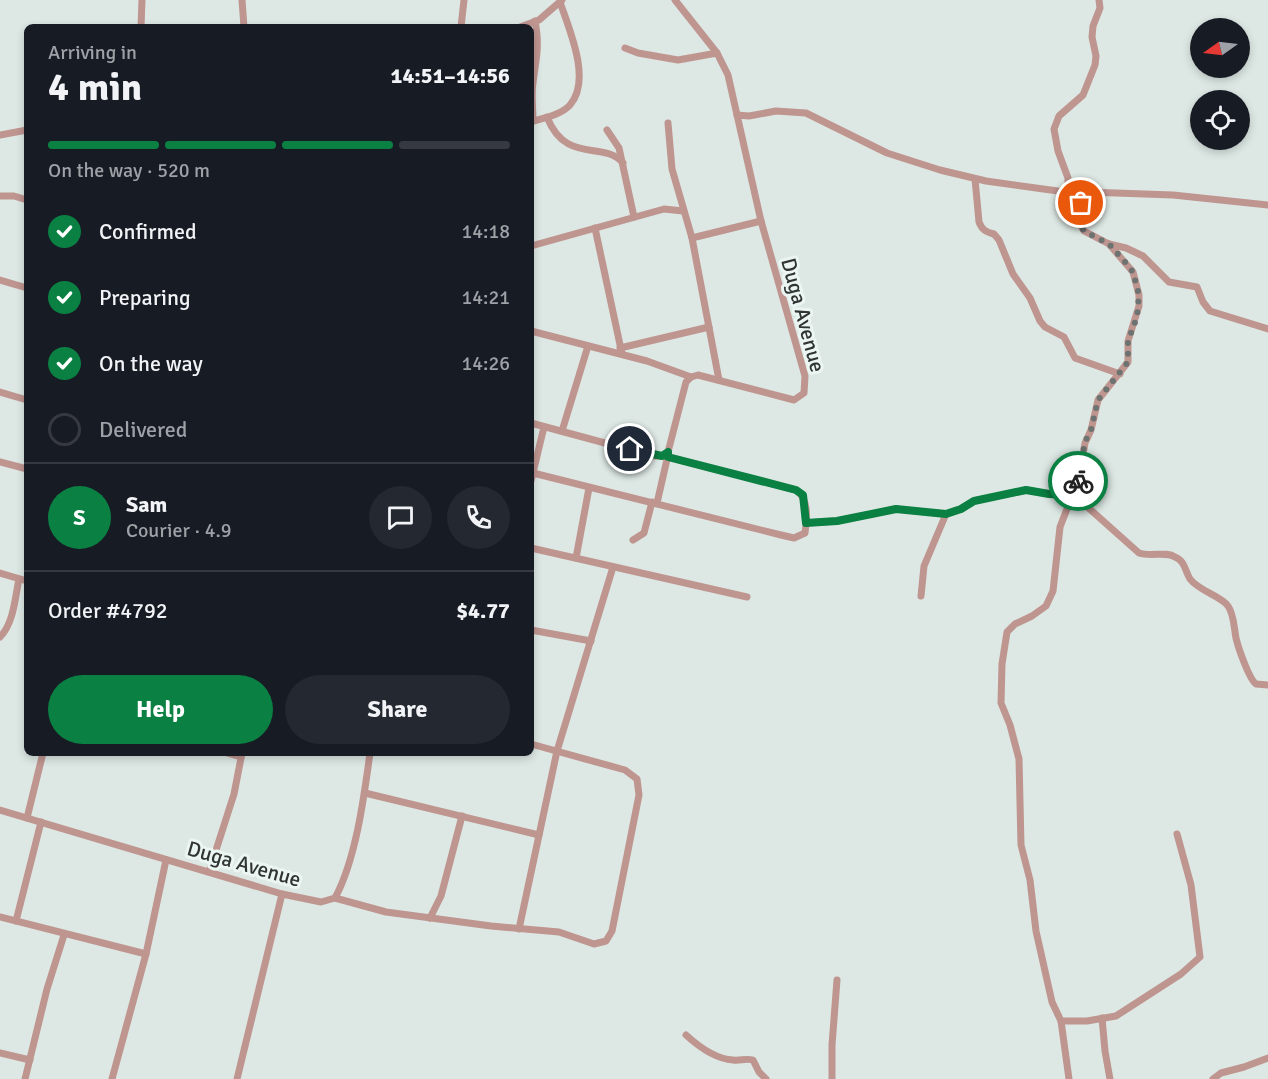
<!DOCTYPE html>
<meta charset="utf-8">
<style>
body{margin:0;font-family:Signika,sans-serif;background:#242831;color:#f1f3f6;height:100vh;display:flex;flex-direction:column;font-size:22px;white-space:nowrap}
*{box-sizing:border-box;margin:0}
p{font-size:20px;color:#9ea1a6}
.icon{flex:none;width:33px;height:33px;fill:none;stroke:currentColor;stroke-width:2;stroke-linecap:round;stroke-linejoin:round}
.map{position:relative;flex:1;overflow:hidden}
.details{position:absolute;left:24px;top:24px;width:510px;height:732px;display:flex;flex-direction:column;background:#171b24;border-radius:9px;box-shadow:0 3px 9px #0003}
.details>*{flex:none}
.needle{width:39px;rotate:256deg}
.fabs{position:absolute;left:1190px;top:18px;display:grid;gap:12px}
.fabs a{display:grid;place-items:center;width:60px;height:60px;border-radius:50%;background:#171b24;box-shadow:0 3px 9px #0003;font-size:30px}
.pin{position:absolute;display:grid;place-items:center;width:51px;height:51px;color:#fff;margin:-26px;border:3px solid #fff;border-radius:50%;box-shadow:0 2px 6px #0007}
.courier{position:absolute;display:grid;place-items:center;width:60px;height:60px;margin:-30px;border:4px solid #0b8043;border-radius:50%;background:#fff;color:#222;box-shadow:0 2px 8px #0007}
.summary em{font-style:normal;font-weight:800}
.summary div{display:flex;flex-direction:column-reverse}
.summary{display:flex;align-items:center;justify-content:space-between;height:102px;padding:0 24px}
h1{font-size:39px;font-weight:800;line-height:45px}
.bar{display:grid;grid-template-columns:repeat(4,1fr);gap:9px 6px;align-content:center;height:72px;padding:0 24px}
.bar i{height:8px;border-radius:4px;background:#363941}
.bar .on{background:#0b8043}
.bar p{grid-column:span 4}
.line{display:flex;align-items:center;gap:15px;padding:0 24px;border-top:2px solid #363941}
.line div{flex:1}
.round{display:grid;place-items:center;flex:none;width:63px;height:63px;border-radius:32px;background:#242831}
ol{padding:0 24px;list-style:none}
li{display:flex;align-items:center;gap:18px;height:66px}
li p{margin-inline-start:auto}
li .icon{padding:6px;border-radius:50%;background:#0b8043;color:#fff;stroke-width:4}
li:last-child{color:#9ea1a6}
li i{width:33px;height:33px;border:3px solid #363941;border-radius:50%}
.primary-button{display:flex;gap:12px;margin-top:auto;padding:12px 24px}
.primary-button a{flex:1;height:69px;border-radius:36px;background:#0b8043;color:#fff;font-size:24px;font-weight:800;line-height:69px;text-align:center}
.primary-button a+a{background:#242831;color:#f1f3f6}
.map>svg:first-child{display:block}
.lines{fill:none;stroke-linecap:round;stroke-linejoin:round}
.minor{stroke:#bf9590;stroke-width:7}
.done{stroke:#6d7370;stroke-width:6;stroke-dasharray:0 10.8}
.route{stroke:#0b8043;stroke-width:8}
.labels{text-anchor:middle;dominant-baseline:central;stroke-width:6;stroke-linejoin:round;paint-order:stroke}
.street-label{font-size:21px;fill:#303432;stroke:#ebf5f1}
</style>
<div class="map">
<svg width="1268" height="1079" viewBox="0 0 1268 1079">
<rect width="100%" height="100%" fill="#dde8e4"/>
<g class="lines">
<!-- minor -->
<g class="minor">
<polyline points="242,0 244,27"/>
<polyline points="141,27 142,0"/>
<polyline points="461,27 464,0"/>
<polyline points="520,27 539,20 562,0"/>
<polyline points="625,48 638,53 678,60 717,53"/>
<polyline points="737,115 749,116 776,111 806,113 887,153 940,170 986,181 1058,191 1173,195 1268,205"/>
<path d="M547,117C566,165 604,140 623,163"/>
<path d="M533,121C533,109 531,95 533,83C536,58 540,47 535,21"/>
<path d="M531,122C543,118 561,115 570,105C592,80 569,29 560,2"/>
<polyline points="668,123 672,169 692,238 719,380"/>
<polyline points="607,130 619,148 634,217"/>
<polyline points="0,135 27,130"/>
<path d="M975,179L979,222C982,230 986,232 994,234L999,240L1013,274L1030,298L1040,321L1045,327L1064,337L1075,358L1120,374"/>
<polyline points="1068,191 1068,178 1058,151 1054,129 1059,116 1083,95 1095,65 1096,56 1092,37 1093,26 1100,8 1099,0"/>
<polyline points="1082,192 1081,226 1084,231 1109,244 1126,248 1143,256 1169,282 1197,287 1203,302 1210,311 1268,329"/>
<polyline points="0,196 14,196 27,200"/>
<polyline points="595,228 622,354"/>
<polyline points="692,238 761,221"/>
<polyline points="531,246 664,209 683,211"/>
<polyline points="0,280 27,288"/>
<polyline points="531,331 647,361 691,377"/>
<polyline points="620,348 709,327"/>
<polyline points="0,392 27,400"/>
<polyline points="531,423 653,456 662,456 668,452 686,382 691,377 698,375 794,400 804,393 805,376 761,221 728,75 717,53 675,0"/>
<polyline points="562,431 588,346"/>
<polyline points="0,462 27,469"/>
<path d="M533,473L781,535L794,538L805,533C807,518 809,499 796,490L668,457"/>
<polyline points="531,481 544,427"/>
<polyline points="657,503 668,455"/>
<path d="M806,523L837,521L896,509L946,514L961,509L974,501L1026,490L1049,494L1074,495L1139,553C1151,557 1166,551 1175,557C1185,561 1185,571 1190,579C1199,591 1221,596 1228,606C1234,614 1234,628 1236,638C1238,647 1249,679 1256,684L1268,685"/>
<polyline points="633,540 644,533 652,502"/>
<polyline points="531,548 747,597"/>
<polyline points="576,558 589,488"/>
<polyline points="0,573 27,581"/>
<polyline points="921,596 924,566 946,514"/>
<polyline points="531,630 591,641"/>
<path d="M0,637C14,623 15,597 19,579"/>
<polyline points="227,753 241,757"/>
<polyline points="365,793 539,835"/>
<path d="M0,810L282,894L321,902L335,898C356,859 364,797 370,753"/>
<polyline points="27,818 43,753"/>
<polyline points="209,872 234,794 242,753"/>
<polyline points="335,898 386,912 491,926 559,932 594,944 606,941 612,931 639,795 637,779 625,770 531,744"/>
<polyline points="0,917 146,954"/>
<polyline points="430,918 441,896 462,816"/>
<polyline points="16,921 41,822"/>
<polyline points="519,929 557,751 613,567"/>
<polyline points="1102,1018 1105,1051 1110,1079"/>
<polyline points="1061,1021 1087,1021 1116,1016 1181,974 1200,957 1191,885 1177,834"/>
<path d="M686,1035C698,1046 716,1059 733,1060C740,1061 746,1058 753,1060L759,1072L766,1079"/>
<polyline points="0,1053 30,1060"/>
<polyline points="25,1079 47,989 64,935"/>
<polyline points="112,1079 146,954 166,860"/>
<polyline points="237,1079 282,894"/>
<polyline points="832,1079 832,1045 837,980"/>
<polyline points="1069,1079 1061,1021 1052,1002 1036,931 1030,880 1021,845 1019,759 1010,725 1001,703 1002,664 1007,632 1015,624 1032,616 1046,606 1053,591 1060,527 1079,478 1085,443 1091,430 1098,400 1128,362 1128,341 1139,306 1139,295 1133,272 1109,244"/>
<polyline points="1213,1079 1221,1073 1244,1067 1268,1058"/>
</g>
</g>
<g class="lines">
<!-- done -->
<polyline class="done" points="1078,481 1085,442 1091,430 1098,400 1128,362 1128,341 1137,317 1139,295 1133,272 1126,263 1109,244 1084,231 1081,226 1081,203"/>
<!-- route -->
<polyline class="route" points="630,449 662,456 668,452 668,457 796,490 803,495 806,523 837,521 896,509 946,514 961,509 974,501 1026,490 1049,494 1074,495 1078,481"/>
</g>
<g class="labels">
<!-- street labels -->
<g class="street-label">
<text transform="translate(803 315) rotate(75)">Duga Avenue</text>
<text transform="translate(244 864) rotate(16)">Duga Avenue</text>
</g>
</g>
</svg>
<div class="fabs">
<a><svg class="needle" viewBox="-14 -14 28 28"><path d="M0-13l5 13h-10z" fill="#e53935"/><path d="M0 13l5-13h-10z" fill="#9ea1a6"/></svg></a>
<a><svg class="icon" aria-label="locate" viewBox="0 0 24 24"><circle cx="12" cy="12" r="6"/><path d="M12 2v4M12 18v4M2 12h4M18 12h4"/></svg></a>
</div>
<div class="pin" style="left:1081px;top:203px;background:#ea580c"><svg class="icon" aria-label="bag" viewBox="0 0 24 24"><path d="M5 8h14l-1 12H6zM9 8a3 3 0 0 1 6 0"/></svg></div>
<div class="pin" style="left:630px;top:449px;background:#1f2937"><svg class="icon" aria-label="home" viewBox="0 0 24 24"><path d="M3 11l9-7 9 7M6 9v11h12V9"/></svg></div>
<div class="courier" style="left:1078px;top:481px"><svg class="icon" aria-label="bike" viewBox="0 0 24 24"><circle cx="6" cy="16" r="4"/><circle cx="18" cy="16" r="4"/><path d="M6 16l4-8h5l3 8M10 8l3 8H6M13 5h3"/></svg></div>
<section class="details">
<div class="summary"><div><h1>4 min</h1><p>Arriving in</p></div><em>14:51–14:56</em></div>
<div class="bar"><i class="on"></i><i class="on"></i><i class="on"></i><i></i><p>On the way · 520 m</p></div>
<ol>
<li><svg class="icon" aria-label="check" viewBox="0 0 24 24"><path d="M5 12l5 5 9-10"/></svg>Confirmed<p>14:18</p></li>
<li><svg class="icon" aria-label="check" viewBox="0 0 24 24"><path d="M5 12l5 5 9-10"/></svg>Preparing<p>14:21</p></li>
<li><svg class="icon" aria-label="check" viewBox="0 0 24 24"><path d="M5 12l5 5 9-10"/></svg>On the way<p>14:26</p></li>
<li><i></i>Delivered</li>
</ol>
<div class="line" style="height:108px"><b class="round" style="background:#0b8043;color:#fff">S</b><div><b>Sam</b><p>Courier · 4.9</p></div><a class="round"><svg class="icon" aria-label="chat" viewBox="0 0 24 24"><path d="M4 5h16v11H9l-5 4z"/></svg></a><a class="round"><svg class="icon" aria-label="phone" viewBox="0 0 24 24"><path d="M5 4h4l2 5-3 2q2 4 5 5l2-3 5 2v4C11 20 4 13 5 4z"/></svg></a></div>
<div class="line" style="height:78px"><div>Order #4792</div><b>$4.77</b></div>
<div class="primary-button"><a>Help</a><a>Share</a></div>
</section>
</div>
